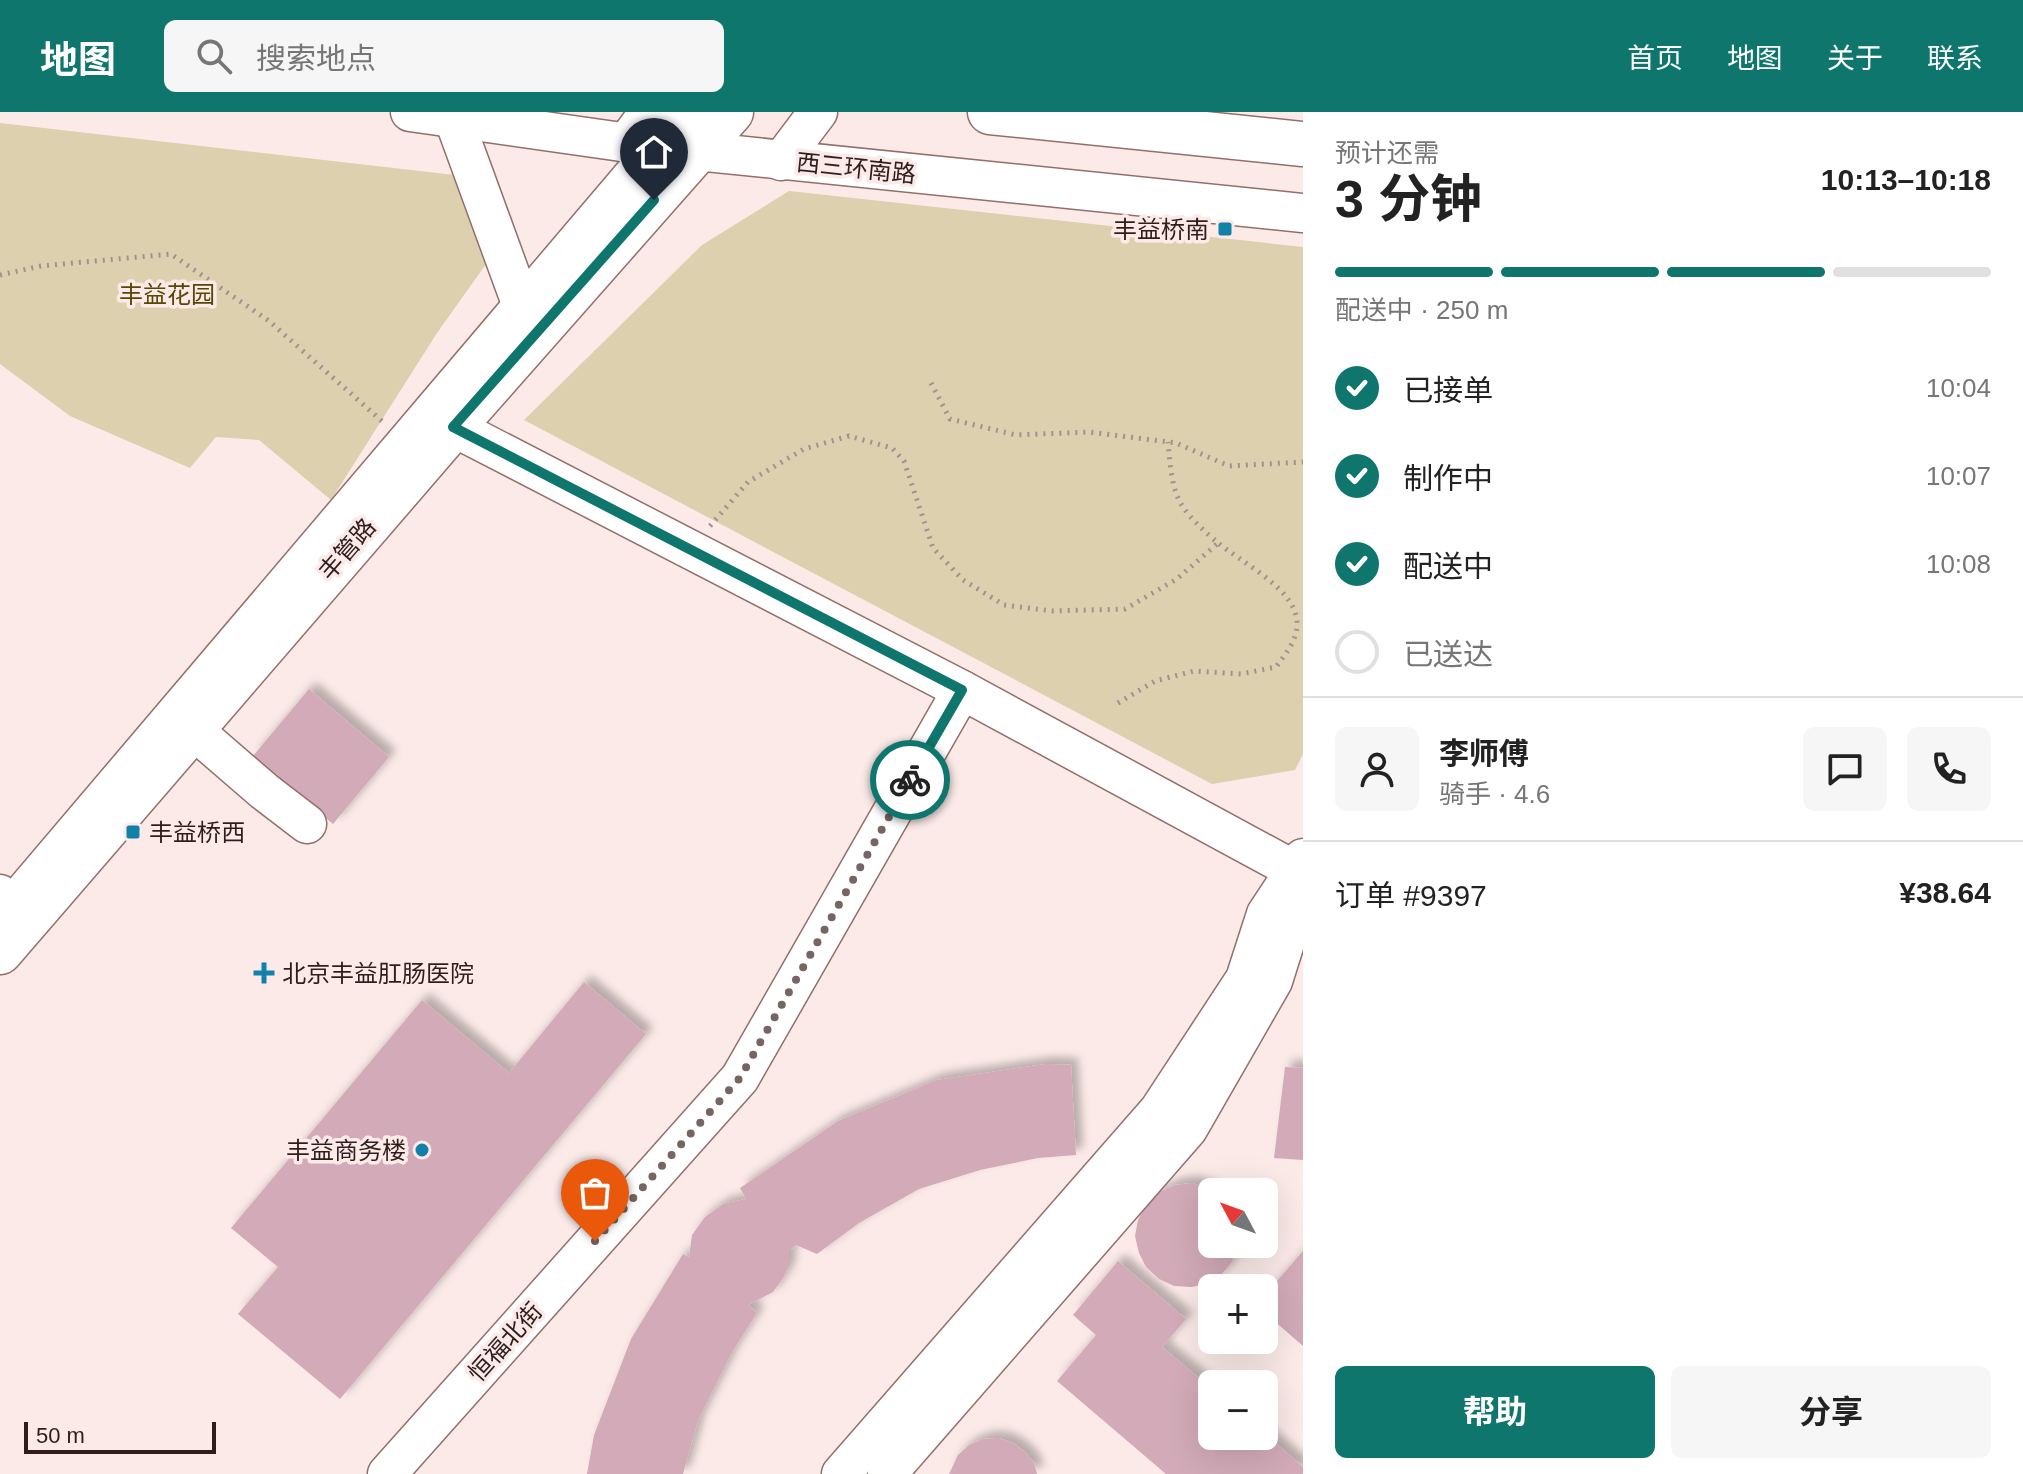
<!DOCTYPE html>
<html lang="zh">
<meta charset="utf-8">
<style>
body{margin:0;font-family:Arial,"Noto Sans SC",sans-serif;background:#f6f6f6;color:#222;height:100vh;display:flex;flex-direction:column;font-size:30px;white-space:nowrap}
*{box-sizing:border-box;margin:0}
p{font-size:26px;color:#767676}
.icon{flex:none;width:44px;height:44px;fill:none;stroke:currentColor;stroke-width:2;stroke-linecap:round;stroke-linejoin:round}
.map{position:relative;flex:1;overflow:hidden}
.drawer{display:flex;flex-direction:column;background:#fff;width:720px}
.drawer>*{flex:none}
.needle{width:52px;rotate:311deg}
.fabs{position:absolute;left:1198px;top:1066px;display:grid;gap:16px}
.fabs a{display:grid;place-items:center;width:80px;height:80px;border-radius:12px;background:#fff;box-shadow:0 8px 32px #0002;font-size:40px}
.scale{position:absolute;left:24px;bottom:20px;width:192px;box-sizing:border-box;padding-left:8px;border:4px solid #2d1e1c;border-top:0;font-size:22px;line-height:28px;white-space:nowrap;color:#2d1e1c;-webkit-text-stroke:6px #fbeae8;paint-order:stroke}
.pin{position:absolute;display:grid;place-items:center;width:68px;height:68px;color:#fff;margin:-82px -34px;border-radius:50% 50% 50% 0;rotate:-45deg;box-shadow:0 0 8px #0007}
.pin .icon{rotate:45deg}
.courier{position:absolute;display:grid;place-items:center;width:80px;height:80px;margin:-40px;border:6px solid #0f766e;border-radius:50%;background:#fff;color:#222;box-shadow:0 2px 10px #0007}
.headline em{font-style:normal;font-weight:700}
.headline div{display:flex;flex-direction:column-reverse}
.headline{display:flex;align-items:center;justify-content:space-between;height:136px;padding:0 32px}
h1{font-size:52px;font-weight:700;line-height:60px}
.bar{display:grid;grid-template-columns:repeat(4,1fr);gap:12px 8px;align-content:center;height:96px;padding:0 32px}
.bar i{height:10px;border-radius:6px;background:#e0e0e0}
.bar .active{background:#0f766e}
.bar p{grid-column:span 4}
.line{display:flex;align-items:center;gap:20px;padding:0 32px;border-top:2px solid #e0e0e0}
.line div{flex:1}
.round{display:grid;place-items:center;flex:none;width:84px;height:84px;border-radius:12px;background:#f6f6f6}
ol{padding:0 32px;list-style:none}
li{display:flex;align-items:center;gap:24px;height:88px}
li p{margin-inline-start:auto}
li .icon{padding:8px;border-radius:50%;background:#0f766e;color:#fff;stroke-width:4}
li:last-child{color:#767676}
li i{width:44px;height:44px;border:4px solid #e0e0e0;border-radius:50%}
.action{display:flex;gap:16px;margin-top:auto;padding:16px 32px}
.action a{flex:1;height:92px;border-radius:12px;background:#0f766e;color:#fff;font-size:32px;font-weight:700;line-height:92px;text-align:center}
.action a+a{background:#f6f6f6;color:#222}
header{display:flex;align-items:center;gap:48px;box-sizing:border-box;height:112px;padding:0 40px;background:#0f766e;color:#fff}
header strong{font-size:38px}
nav{display:flex;gap:44px;margin-inline-start:auto;font-size:28px}
.search{width:560px;height:72px;background:#f6f6f6;display:flex;align-items:center;gap:20px;box-sizing:border-box;padding:0 28px;border-radius:12px;color:#767676;font-size:30px}
main{display:flex;flex:1;min-height:0}
.map>svg:first-child{display:block}
.green{fill:#ddd0ae}
.building{fill:#d2aab8;filter:url(#shadow)}
.lines{fill:none;stroke-linecap:round;stroke-linejoin:round}
.minor-casing{stroke:#936f6a;stroke-width:41}
.major-casing{stroke:#936f6a;stroke-width:47}
.highway-casing{stroke:#936f6a;stroke-width:47}
.path{stroke:#a1918f;stroke-width:5;stroke-dasharray:2 6;stroke-linecap:butt}
.minor{stroke:#fff;stroke-width:38}
.major{stroke:#fff;stroke-width:44}
.highway{stroke:#fff;stroke-width:44}
.done{stroke:#756563;stroke-width:8;stroke-dasharray:0 14.4}
.route{stroke:#0f766e;stroke-width:10}
.poi-dot{fill:#1281a9;stroke:#fbeae8;stroke-width:3}
.labels{text-anchor:middle;dominant-baseline:central;stroke-width:7;stroke-linejoin:round;paint-order:stroke}
.street-label{font-size:24px;fill:#2d1e1c;stroke:#fbeae8}
.poi-label{font-size:24px;fill:#2d1e1c;stroke:#fbeae8;text-anchor:end}
.park-label{font-size:24px;fill:#5a4603;stroke:#fbeae8}
</style>
<header>
<strong>地图</strong>
<div class="search"><svg class="icon" aria-label="search" viewBox="0 0 24 24"><circle cx="10" cy="10" r="6"/><path d="M15 15l6 6"/></svg>搜索地点</div>
<nav><a>首页</a><a>地图</a><a>关于</a><a>联系</a></nav>
</header>
<main>
<div class="map">
<svg width="1303" height="1362" viewBox="0 0 1303 1362">
<defs>
<filter id="shadow"><feDropShadow dx="7" dy="-7" stdDeviation="4" flood-color="#0004"/></filter>
</defs>
<rect width="100%" height="100%" fill="#fbeae8"/>
<!-- green -->
<g class="green">
<polygon points="0,11 455,63 491,145 437,221 331,388 259,328 216,325 190,356 70,304 0,252"/>
<polygon points="789,79 1303,135 1303,642 1295,658 1212,672 524,308 702,133"/>
</g>
<!-- building -->
<g class="building">
<polygon points="309,577 389,645 333,712 253,644"/>
<polygon points="584,870 646,922 340,1287 238,1202 278,1155 231,1116 422,888 509,961"/>
<polygon points="1046,952 1071,953 1076,1043 1038,1046 980,1058 919,1077 859,1111 817,1142 796,1133 789,1139 789,1154 783,1166 773,1180 748,1193 757,1201 732,1240 698,1308 683,1362 587,1362 594,1323 631,1227 683,1142 689,1145 692,1123 705,1105 723,1092 746,1087 740,1076 838,1009 937,968"/>
<polygon points="1285,955 1303,956 1303,1048 1274,1046"/>
<polygon points="1192,1071 1212,1078 1212,1132 1238,1134 1232,1150 1221,1163 1207,1172 1191,1175 1174,1174 1159,1167 1146,1155 1139,1141 1135,1124 1138,1108 1146,1092 1159,1080 1175,1073"/>
<polygon points="1303,1139 1303,1234 1264,1200 1264,1184"/>
<polygon points="1118,1149 1186,1207 1162,1235 1212,1277 1212,1324 1264,1324 1264,1321 1303,1355 1303,1362 1166,1362 1057,1269 1096,1223 1073,1203"/>
<polygon points="999,1326 1013,1331 1025,1340 1034,1351 1037,1362 949,1362 958,1343 969,1333 983,1327"/>
</g>
<g class="lines">
<!-- minor casing -->
<g class="minor-casing">
<g id="minor">
<polyline points="410,0 657,35 1303,101"/>
<polyline points="453,5 522,194"/>
<polyline points="626,31 649,0"/>
<polyline points="781,49 818,0"/>
<polyline points="453,315 962,578 1296,759"/>
<polyline points="191,616 264,679 307,712"/>
<polyline points="0,782 13,793 657,35"/>
<polyline points="387,1362 740,966 962,578"/>
<polyline points="841,1362 1159,998 1245,867 1266,802 1303,746"/>
<polyline points="887,1362 1188,1017 1273,869 1297,793 1296,762"/>
</g>
</g>
<!-- major casing -->
<g class="major-casing">
<g id="major">
<polyline points="657,35 685,0"/>
<polyline points="0,840 453,315 731,0"/>
</g>
</g>
<!-- highway casing -->
<g class="highway-casing">
<polyline id="highway" points="990,0 1303,32"/>
</g>
<!-- path -->
<g class="path">
<polyline points="0,163 41,154 171,142 269,209 384,311"/>
<polyline points="931,271 950,307 1016,323 1089,320 1176,331 1229,354 1303,350"/>
<polyline points="710,414 748,370 804,337 849,324 892,336 904,349 933,436 963,468 1004,493 1053,499 1125,497 1177,467 1218,431"/>
<path d="M1118,591L1155,569L1194,559L1241,562L1276,555C1286,541 1297,529 1297,511C1297,477 1240,450 1217,430C1206,421 1191,407 1183,395C1171,378 1170,350 1168,330"/>
</g>
<!-- minor -->
<use href="#minor" class="minor"/>
<!-- major -->
<use href="#major" class="major"/>
<!-- highway -->
<use href="#highway" class="highway"/>
</g>
<g class="lines">
<!-- done -->
<polyline class="done" points="595,1129 740,966 910,668"/>
<!-- route -->
<polyline class="route" points="654,88 453,315 962,578 910,668"/>
</g>
<!-- markers -->
<g class="poi-dot">
<rect x="1217" y="109" width="16" height="16" rx="4"/>
<rect x="125" y="712" width="16" height="16" rx="4"/>
<path d="M260 849h8v8h8v8h-8v8h-8v-8h-8v-8h8z"/>
<circle cx="422" cy="1038" r="8"/>
</g>
<g class="labels">
<!-- street labels -->
<g class="street-label">
<text transform="translate(856 56) rotate(6)">西三环南路</text>
<text transform="translate(347 437) rotate(-49)">丰管路</text>
<text transform="translate(505 1230) rotate(-48)">恒福北街</text>
</g>
<!-- poi labels -->
<g class="poi-label">
<text x="1209" y="117">丰益桥南</text>
<text x="149" y="720" text-anchor="start">丰益桥西</text>
<text x="282" y="861" text-anchor="start">北京丰益肛肠医院</text>
<text x="406" y="1038">丰益商务楼</text>
</g>
<!-- park labels -->
<g class="park-label">
<text x="167" y="182">丰益花园</text>
</g>
</g>
</svg>
<div class="fabs">
<a><svg class="needle" viewBox="-14 -14 28 28"><path d="M0-13l5 13h-10z" fill="#e53935"/><path d="M0 13l5-13h-10z" fill="#767676"/></svg></a>
<a>+</a>
<a>−</a>
</div>
<div class="scale">50 m</div>
<div class="pin" style="left:595px;top:1129px;background:#ea580c"><svg class="icon" aria-label="bag" viewBox="0 0 24 24"><path d="M5 8h14l-1 12H6zM9 8a3 3 0 0 1 6 0"/></svg></div>
<div class="pin" style="left:654px;top:88px;background:#1f2937"><svg class="icon" aria-label="home" viewBox="0 0 24 24"><path d="M3 11l9-7 9 7M6 9v11h12V9"/></svg></div>
<div class="courier" style="left:910px;top:668px"><svg class="icon" aria-label="bike" viewBox="0 0 24 24"><circle cx="6" cy="16" r="4"/><circle cx="18" cy="16" r="4"/><path d="M6 16l4-8h5l3 8M10 8l3 8H6M13 5h3"/></svg></div>
</div>
<section class="drawer">
<div class="headline"><div><h1>3 分钟</h1><p>预计还需</p></div><em>10:13–10:18</em></div>
<div class="bar"><i class="active"></i><i class="active"></i><i class="active"></i><i></i><p>配送中 · 250 m</p></div>
<ol>
<li><svg class="icon" aria-label="check" viewBox="0 0 24 24"><path d="M5 12l5 5 9-10"/></svg>已接单<p>10:04</p></li>
<li><svg class="icon" aria-label="check" viewBox="0 0 24 24"><path d="M5 12l5 5 9-10"/></svg>制作中<p>10:07</p></li>
<li><svg class="icon" aria-label="check" viewBox="0 0 24 24"><path d="M5 12l5 5 9-10"/></svg>配送中<p>10:08</p></li>
<li><i></i>已送达</li>
</ol>
<div class="line" style="height:144px"><a class="round"><svg class="icon" aria-label="person" viewBox="0 0 24 24"><circle cx="12" cy="8" r="4"/><path d="M4 21q1-7 8-7t8 7"/></svg></a><div><b>李师傅</b><p>骑手 · 4.6</p></div><a class="round"><svg class="icon" aria-label="chat" viewBox="0 0 24 24"><path d="M4 5h16v11H9l-5 4z"/></svg></a><a class="round"><svg class="icon" aria-label="phone" viewBox="0 0 24 24"><path d="M5 4h4l2 5-3 2q2 4 5 5l2-3 5 2v4C11 20 4 13 5 4z"/></svg></a></div>
<div class="line" style="height:104px"><div>订单 #9397</div><b>¥38.64</b></div>
<div class="action"><a>帮助</a><a>分享</a></div>
</section>
</main>
